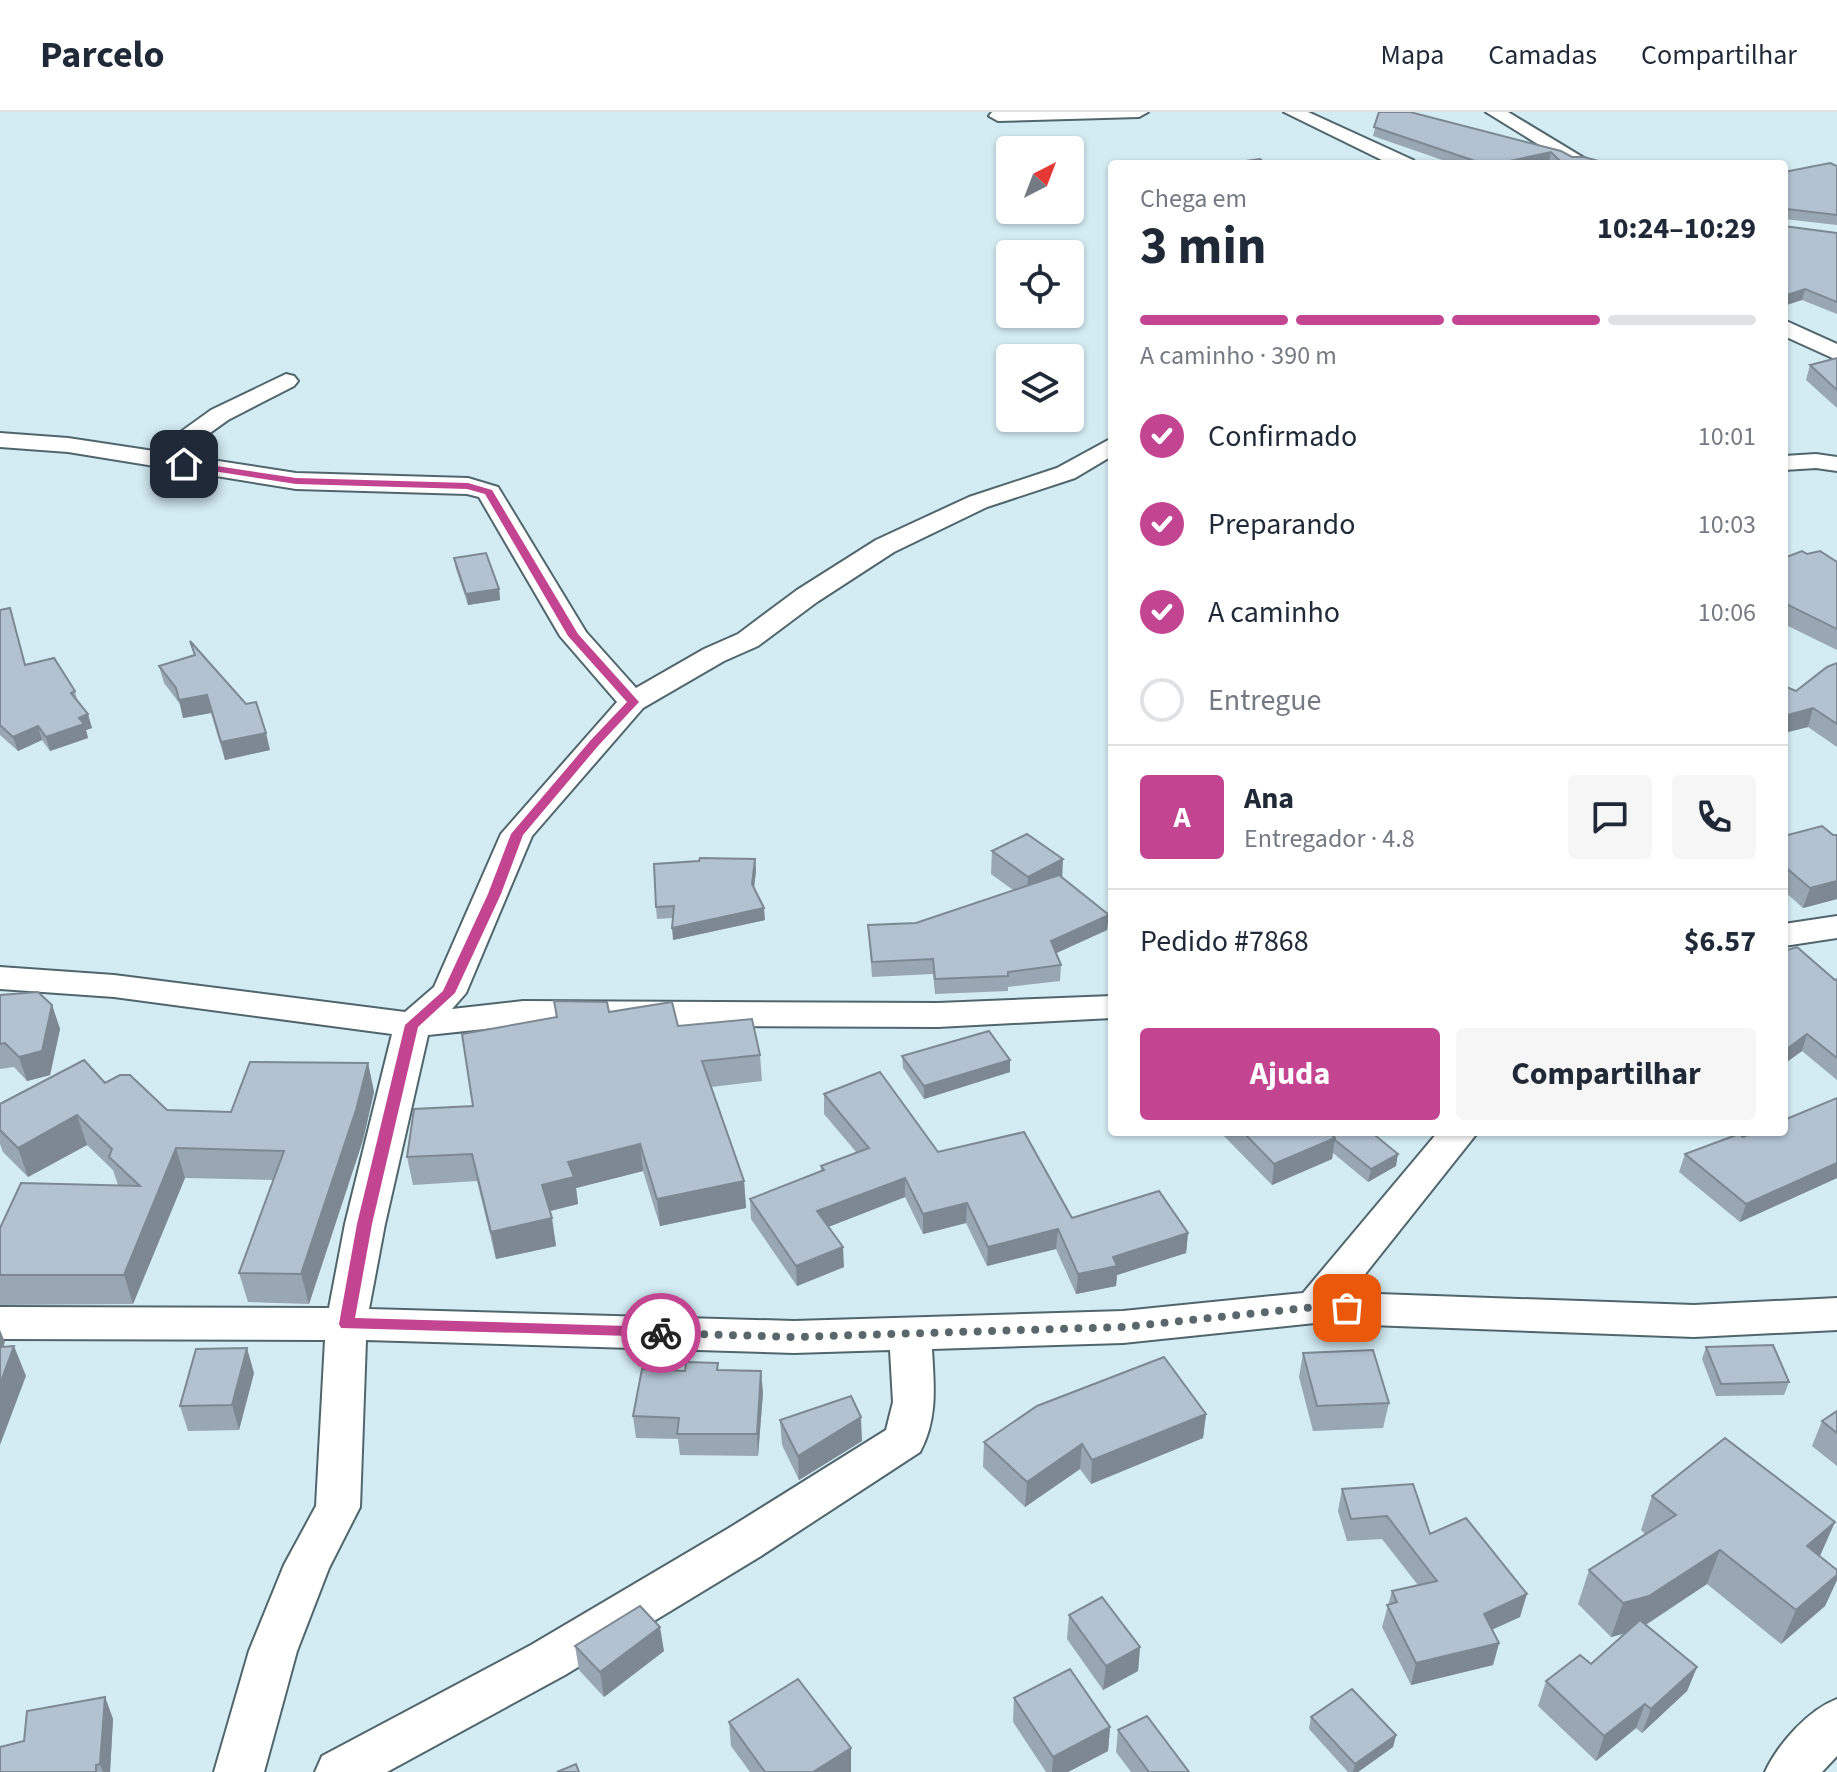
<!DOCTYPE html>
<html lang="pt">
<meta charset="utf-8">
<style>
body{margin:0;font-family:"Source Sans 3",sans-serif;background:#f6f6f7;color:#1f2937;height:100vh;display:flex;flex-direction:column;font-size:30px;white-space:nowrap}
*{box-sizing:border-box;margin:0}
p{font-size:26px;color:#747a83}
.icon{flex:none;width:44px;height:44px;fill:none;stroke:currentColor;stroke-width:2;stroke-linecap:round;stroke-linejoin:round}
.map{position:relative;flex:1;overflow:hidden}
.side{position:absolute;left:1108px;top:48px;width:680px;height:976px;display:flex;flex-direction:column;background:#fff;border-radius:8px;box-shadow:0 2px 6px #0004}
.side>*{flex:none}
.needle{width:52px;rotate:42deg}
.tools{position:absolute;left:996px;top:24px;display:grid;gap:16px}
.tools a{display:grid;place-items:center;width:88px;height:88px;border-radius:8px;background:#fff;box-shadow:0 2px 6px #0004;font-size:40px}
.pin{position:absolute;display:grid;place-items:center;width:68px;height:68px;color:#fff;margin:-34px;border-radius:16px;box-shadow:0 4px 12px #0006}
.courier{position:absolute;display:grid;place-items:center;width:80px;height:80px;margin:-40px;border:6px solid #c34491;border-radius:50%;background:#fff;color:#222;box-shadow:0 2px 10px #0007}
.overview em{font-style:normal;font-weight:700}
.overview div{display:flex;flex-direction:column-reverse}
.overview{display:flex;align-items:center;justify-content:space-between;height:136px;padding:0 32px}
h1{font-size:52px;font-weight:700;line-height:60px}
.bar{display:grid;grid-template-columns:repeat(4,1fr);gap:12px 8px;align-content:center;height:96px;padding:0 32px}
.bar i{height:10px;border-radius:6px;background:#e0e1e3}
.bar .on{background:#c34491}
.bar p{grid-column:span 4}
.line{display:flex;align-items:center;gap:20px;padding:0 32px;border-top:2px solid #e0e1e3}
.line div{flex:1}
.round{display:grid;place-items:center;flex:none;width:84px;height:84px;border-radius:8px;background:#f6f6f7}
ol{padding:0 32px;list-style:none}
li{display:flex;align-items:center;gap:24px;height:88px}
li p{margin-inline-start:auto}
li .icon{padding:8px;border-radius:50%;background:#c34491;color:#fff;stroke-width:4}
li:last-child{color:#747a83}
li i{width:44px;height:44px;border:4px solid #e0e1e3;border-radius:50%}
.cta{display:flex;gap:16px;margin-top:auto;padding:16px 32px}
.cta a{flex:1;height:92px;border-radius:8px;background:#c34491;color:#fff;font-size:32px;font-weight:700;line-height:92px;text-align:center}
.cta a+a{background:#f6f6f7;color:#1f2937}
header{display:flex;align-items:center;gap:48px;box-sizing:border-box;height:112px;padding:0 40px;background:#fff;border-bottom:2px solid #e0e1e3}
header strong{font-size:38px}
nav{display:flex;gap:44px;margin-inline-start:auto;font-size:28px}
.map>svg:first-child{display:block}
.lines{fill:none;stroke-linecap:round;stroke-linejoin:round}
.street-casing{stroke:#51656c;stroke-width:4}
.street{fill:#fff;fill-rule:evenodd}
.wall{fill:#99a7b4}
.shaded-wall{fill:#7d8892}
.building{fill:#b2c2d1;stroke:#7d8892;stroke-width:2}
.route{fill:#c34491}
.done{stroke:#5a686d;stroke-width:8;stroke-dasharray:0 14.4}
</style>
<header>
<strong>Parcelo</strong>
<nav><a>Mapa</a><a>Camadas</a><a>Compartilhar</a></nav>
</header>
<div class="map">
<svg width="1837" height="1660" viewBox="0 0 1837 1660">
<rect width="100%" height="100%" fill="#d3ebf3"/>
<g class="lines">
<!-- street casing -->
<g class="street-casing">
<g id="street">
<polygon points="992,0 1148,0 1139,5 998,9 989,4"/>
<polygon points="1284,0 1308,0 1413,48 1416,52 1390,52"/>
<polygon points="1486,0 1508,0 1594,52 1570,52"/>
<polygon points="1784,208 1837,232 1837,248 1784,224"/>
<path d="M286,262L294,264L298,269L294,274L228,308L179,343L296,361L468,366L498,375L586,520L636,576L704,537L738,522L797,478L876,428L969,385L1057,356L1112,326V344L1075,366L987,395L894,440L817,490L758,534L724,549L643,596L532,724L466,881L452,897L523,889L938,891L1112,884V906L938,915L523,913L428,923L385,1112L369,1197L794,1209L1123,1199L1303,1181L1438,1020H1478L1350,1181L1694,1193L1837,1186V1218L1694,1225L1315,1211L1123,1231L932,1237C934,1273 938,1307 920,1340L761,1444L565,1563L387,1660H315L322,1644L531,1533L729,1416L886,1318L893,1290L890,1238L794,1241L366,1228L360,1395L329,1456L297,1539L264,1660H214L249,1539L284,1453L316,1394L325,1228L0,1227V1195L329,1196L345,1112L392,922L114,885L0,877V855L114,863L405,900L434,875L501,722L617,590L560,524L479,385L467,382L296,377L68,340L0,335V321L68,326L154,339L211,298Z"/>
<polygon points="1816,342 1837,345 1837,359 1816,356 1784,358 1784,344"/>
<polygon points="1837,804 1837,826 1784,834 1784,812"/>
<path d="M1837,1587V1644L1822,1660H1765C1778,1632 1808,1598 1837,1587Z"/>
</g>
</g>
<!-- street -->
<use href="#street" class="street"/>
</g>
<!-- wall -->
<g class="wall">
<polygon points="1379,0 1572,45 1609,52 1552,52 1549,50 1539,52 1454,52 1373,24"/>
<polygon points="1837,54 1837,113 1784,107 1784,60"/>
<polygon points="1784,114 1837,121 1837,202 1802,188"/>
<polygon points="1837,246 1837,296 1806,268 1810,253"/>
<polygon points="1807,442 1837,450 1837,538 1784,512 1784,446"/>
<polygon points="454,446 499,477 500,488 468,493 456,457"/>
<polygon points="0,498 26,553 75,579 77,588 92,616 86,618 88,626 50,639 42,628 18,639 0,623"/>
<polygon points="190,529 270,638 225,648 211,601 183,606 180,592 164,571 159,554 194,543"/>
<polygon points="1837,551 1837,635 1808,615 1784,621 1784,574 1796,579"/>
<polygon points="1833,723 1837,723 1837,787 1803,796 1784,779 1784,724"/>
<polygon points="992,739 1062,766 1109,803 1107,818 1056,841 1061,853 1060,869 1008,875 1008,879 935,882 933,862 872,865 868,813 916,811 1013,778 991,762"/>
<polygon points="755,747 756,759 754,775 765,808 673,828 673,806 657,807 656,795"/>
<polygon points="1837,867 1837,968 1802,939 1784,952"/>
<polygon points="0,883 52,893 60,917 50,963 27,969 14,955 0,957"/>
<polygon points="554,889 678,914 760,943 762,969 711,975 744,1069 746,1096 660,1114 643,1059 576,1076 578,1092 550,1099 556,1134 496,1147 477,1069 413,1073 407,1045 473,994 556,905"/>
<polygon points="902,944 1010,948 1010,960 924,987 903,956"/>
<polygon points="368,951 374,980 363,1028 309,1192 248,1190 239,1161 273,1068 185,1066 133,1192 0,1193 0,1116 118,1073 113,1058 87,1033 28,1065 3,1040 0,1032 0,992 105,971 167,998 231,1000"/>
<polygon points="824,982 938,1040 1072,1106 1188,1121 1186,1141 1117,1163 1116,1174 1076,1182 1056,1137 987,1154 966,1111 923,1122 905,1085 828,1115 844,1155 797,1174 751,1107 750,1087 821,1060 821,1054 857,1041 824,1002"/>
<polygon points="1837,986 1837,1066 1740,1110 1679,1060 1685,1042 1743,1025"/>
<polygon points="1220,1020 1329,1020 1396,1054 1368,1070 1333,1041 1332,1047 1272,1073"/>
<polygon points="1706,1235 1789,1270 1784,1283 1716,1284 1702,1247"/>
<polygon points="1303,1241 1389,1291 1383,1316 1313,1319 1299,1265"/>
<polygon points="718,1251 718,1258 763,1280 758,1344 680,1343 678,1327 636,1326 633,1304 685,1259"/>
<polygon points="254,1261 239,1318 188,1319 180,1294"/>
<polygon points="1837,1299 1837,1354 1812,1334 1822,1309"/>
<polygon points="1206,1302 1203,1326 1091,1372 1080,1357 1025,1395 983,1355 984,1330"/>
<polygon points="780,1308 862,1329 799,1368 782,1333"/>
<polygon points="1342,1377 1430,1422 1520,1505 1492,1518 1499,1531 1493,1553 1411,1573 1382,1515 1392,1479 1418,1473 1382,1427 1347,1429 1338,1399"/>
<polygon points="1652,1384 1820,1445 1837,1458 1837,1468 1825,1494 1781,1532 1707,1472 1646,1513 1697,1555 1687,1579 1642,1621 1636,1616 1596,1649 1538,1594 1546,1569 1591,1552 1626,1521 1611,1525 1578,1492 1589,1458 1645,1422 1641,1418"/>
<polygon points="1069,1503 1140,1535 1138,1559 1103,1578 1067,1527"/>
<polygon points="575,1534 664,1539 604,1585 579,1558"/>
<polygon points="105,1585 113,1607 110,1660 0,1660 24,1629"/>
<polygon points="1014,1586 1110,1615 1108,1639 1068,1660 1046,1660 1013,1610"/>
<polygon points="1311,1605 1396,1623 1393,1635 1358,1660 1348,1660 1309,1617"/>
<polygon points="729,1610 851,1660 750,1660 731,1634"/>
<polygon points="1118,1618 1189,1660 1131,1660 1116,1640"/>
</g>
<!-- shaded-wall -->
<g class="shaded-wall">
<polygon points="1551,40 1549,50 1539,52 1496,52"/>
<polygon points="1805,177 1802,188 1784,194 1784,184"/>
<polygon points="499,477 500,488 468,493 466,482"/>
<polygon points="207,583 211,601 183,606 179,588"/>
<polygon points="1813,596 1808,615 1784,621 1784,604"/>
<polygon points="88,602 92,616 86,618 88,626 50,639 46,625 79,606"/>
<polygon points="38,614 42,628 18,639 13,625"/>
<polygon points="266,621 270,638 225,648 221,630"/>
<polygon points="755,747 756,759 753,783 752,772"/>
<polygon points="1063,747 1062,770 1027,788 1028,765"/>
<polygon points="1837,769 1837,787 1803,796 1810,776"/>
<polygon points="764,796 765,808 673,828 672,816"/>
<polygon points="1109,803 1107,818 1050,844 1051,829"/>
<polygon points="52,893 60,917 50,963 27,969 19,945"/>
<polygon points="1807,922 1802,939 1784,952 1784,939"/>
<polygon points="1010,948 1010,960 924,987 924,974"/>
<polygon points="368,951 374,980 363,1028 309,1192 301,1162"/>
<polygon points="77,1003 87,1033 28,1065 18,1036"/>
<polygon points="1335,1026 1332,1047 1272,1073 1274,1052"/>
<polygon points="640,1032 643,1059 576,1076 578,1092 546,1100 542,1073 568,1050"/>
<polygon points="176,1036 185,1066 133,1192 124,1163"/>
<polygon points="1398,1042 1396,1054 1368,1070 1371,1057"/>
<polygon points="1837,1051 1837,1066 1740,1110 1746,1092"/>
<polygon points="905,1066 905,1085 818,1119 817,1099"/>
<polygon points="744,1069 746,1096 660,1114 657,1087"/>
<polygon points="967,1091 966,1111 923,1122 923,1102"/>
<polygon points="552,1106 556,1134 496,1147 491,1120"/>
<polygon points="1058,1117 1056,1137 987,1154 988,1135"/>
<polygon points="1188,1121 1186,1141 1117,1163 1116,1174 1076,1182 1078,1162 1113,1145"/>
<polygon points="843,1135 844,1155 797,1174 796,1154"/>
<polygon points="0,1218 5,1230 0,1243"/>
<polygon points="14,1234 26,1264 0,1333 0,1272"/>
<polygon points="247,1236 254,1261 239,1318 232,1293"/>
<polygon points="761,1259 763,1280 758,1344 757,1322"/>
<polygon points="1206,1302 1203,1326 1091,1372 1092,1348"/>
<polygon points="861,1305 862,1329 799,1368 798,1344"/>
<polygon points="1082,1332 1080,1357 1025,1395 1027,1370"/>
<polygon points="1835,1410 1820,1444 1807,1434"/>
<polygon points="1720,1438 1707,1472 1637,1518 1611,1525 1623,1491"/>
<polygon points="1837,1463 1837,1468 1825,1494 1781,1532 1796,1498"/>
<polygon points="1527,1482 1520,1505 1477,1524 1484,1502"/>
<polygon points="660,1515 664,1539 604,1585 600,1560"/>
<polygon points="1499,1531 1493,1553 1411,1573 1416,1551"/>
<polygon points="1140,1535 1138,1559 1103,1578 1106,1554"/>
<polygon points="1697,1555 1687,1579 1642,1621 1651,1597"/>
<polygon points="105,1585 113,1607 110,1660 103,1660 100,1652"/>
<polygon points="1645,1592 1636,1616 1596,1649 1604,1624"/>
<polygon points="1110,1615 1108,1639 1068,1660 1052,1660 1053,1645"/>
<polygon points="1396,1623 1393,1635 1358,1660 1353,1660 1355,1652"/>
<polygon points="851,1636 851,1660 813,1660"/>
</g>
<!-- building -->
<g class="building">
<polygon points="1379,0 1410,0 1561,39 1572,45 1584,45 1609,52 1563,52 1551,40 1496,52 1484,52 1374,15"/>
<polygon points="1260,47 1266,52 1224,52"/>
<polygon points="1830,51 1837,54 1837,103 1787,97 1784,100 1784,60"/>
<polygon points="1784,109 1784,114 1837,121 1837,190 1805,177 1784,184"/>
<polygon points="1837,246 1837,278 1810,253"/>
<polygon points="1802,439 1807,442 1820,439 1837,450 1837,517 1784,491 1784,446"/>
<polygon points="486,441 499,477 466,482 454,446"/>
<polygon points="10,496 25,553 54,546 75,579 71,581 88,602 79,606 84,612 46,625 38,614 13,625 0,613 0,498"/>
<polygon points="190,529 246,592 256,590 266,621 221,630 207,583 179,588 176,576 159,554 195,543"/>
<polygon points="1837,551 1837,612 1813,596 1784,604 1784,574 1796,579 1827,555"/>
<polygon points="1822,714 1833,723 1837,723 1837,769 1810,776 1784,754 1784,724"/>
<polygon points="1027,722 1063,747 1028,765 992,739"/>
<polygon points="700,746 755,747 752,772 764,796 672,816 674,794 656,795 654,752 699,749"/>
<polygon points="1059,763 1109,803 1051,829 1061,853 1008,860 1008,864 935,867 933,847 872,850 868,813 916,811"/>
<polygon points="1797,835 1835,868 1837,867 1837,946 1807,922 1784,939 1784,839"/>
<polygon points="38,880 52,893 42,939 19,945 5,931 0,932 0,883"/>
<polygon points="554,889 607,890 609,900 672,890 678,914 752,907 760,943 702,949 744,1069 657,1087 640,1032 568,1050 574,1065 542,1073 552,1106 491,1120 472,1042 407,1045 414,997 473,994 462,922 557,905"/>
<polygon points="989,919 1010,948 924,974 902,944"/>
<polygon points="84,948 105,971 120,963 130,963 167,998 231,1000 250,950 368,951 356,998 301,1162 239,1161 284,1039 176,1036 124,1163 0,1163 0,1116 21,1071 140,1074 109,1045 112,1037 77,1003 18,1036 0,1018 0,992"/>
<polygon points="880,960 938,1040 1024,1020 1072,1106 1159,1079 1188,1121 1113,1145 1117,1154 1078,1162 1058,1117 988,1135 967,1091 923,1102 905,1066 817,1099 843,1135 796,1154 750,1087 824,1058 821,1054 869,1036 824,982"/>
<polygon points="1837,986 1837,1051 1746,1092 1685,1042 1739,1022 1743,1025 1754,1020 1784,1020 1784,1008"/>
<polygon points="1243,1020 1329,1020 1335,1026 1274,1052"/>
<polygon points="1333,1020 1371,1020 1398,1042 1371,1057 1335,1028 1335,1026 1330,1021"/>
<polygon points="1773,1233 1789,1270 1721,1272 1706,1235"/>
<polygon points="14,1234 0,1272 0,1235"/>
<polygon points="247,1236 232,1293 180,1294 196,1237"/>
<polygon points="1373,1238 1389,1291 1317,1294 1303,1241"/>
<polygon points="1164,1245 1206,1302 1092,1348 1082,1332 1027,1370 984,1330 1037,1294"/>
<polygon points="686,1250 718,1251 717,1258 761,1259 757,1322 677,1322 679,1306 633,1304 642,1257 685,1259"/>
<polygon points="851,1284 861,1305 798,1344 780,1308"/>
<polygon points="1837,1299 1837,1321 1822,1309"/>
<polygon points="1725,1326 1835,1410 1807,1434 1837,1458 1837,1463 1796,1498 1720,1438 1649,1484 1623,1491 1589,1458 1676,1403 1652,1384"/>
<polygon points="1413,1372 1430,1422 1466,1406 1527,1482 1484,1502 1499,1531 1416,1551 1387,1493 1397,1490 1392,1479 1437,1469 1387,1404 1351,1407 1342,1377"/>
<polygon points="1102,1485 1140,1535 1106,1554 1069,1503"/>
<polygon points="640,1494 660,1515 600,1560 575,1534"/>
<polygon points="1640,1508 1697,1555 1651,1597 1645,1592 1604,1624 1546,1569 1580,1543 1591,1552"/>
<polygon points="1070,1557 1110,1615 1053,1645 1014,1586"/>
<polygon points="798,1567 851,1636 813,1660 765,1660 729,1610"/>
<polygon points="1352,1577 1396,1623 1355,1652 1311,1605"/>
<polygon points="105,1585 100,1652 96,1653 96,1660 0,1660 0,1635 24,1629 27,1599"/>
<polygon points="1147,1604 1189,1660 1149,1660 1118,1618"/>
<polygon points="576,1652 579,1660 557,1660"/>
</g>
<!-- route -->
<polygon class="route" points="184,349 296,366 468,371 492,378 578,522 639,590 598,634 523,723 501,782 455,881 418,915 372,1112 355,1206 661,1215 666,1217 666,1225 341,1216 339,1212 357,1112 405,913 443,879 488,782 511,722 590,629 627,590 568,524 485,382 467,377 296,372 181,354"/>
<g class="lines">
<!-- done -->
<polyline class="done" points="661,1221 794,1225 1123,1215 1315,1195 1347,1196"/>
</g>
</svg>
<div class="tools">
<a><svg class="needle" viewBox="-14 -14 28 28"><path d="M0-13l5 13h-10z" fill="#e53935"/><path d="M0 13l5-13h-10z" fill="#747a83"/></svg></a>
<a><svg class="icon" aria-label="locate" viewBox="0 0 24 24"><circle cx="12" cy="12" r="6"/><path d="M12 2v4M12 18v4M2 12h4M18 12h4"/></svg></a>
<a><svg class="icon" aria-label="layers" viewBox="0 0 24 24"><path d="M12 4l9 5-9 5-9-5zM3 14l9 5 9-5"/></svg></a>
</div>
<div class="pin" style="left:1347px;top:1196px;background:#ea580c"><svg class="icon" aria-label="bag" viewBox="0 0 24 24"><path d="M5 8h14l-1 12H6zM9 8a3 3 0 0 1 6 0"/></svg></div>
<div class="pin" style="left:184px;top:352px;background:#1f2937"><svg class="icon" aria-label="home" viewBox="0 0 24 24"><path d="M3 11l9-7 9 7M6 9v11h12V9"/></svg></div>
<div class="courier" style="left:661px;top:1221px"><svg class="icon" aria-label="bike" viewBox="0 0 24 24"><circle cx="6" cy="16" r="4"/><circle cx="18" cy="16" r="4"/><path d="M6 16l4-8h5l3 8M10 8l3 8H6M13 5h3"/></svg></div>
<section class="side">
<div class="overview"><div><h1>3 min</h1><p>Chega em</p></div><em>10:24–10:29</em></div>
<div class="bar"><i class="on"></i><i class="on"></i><i class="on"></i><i></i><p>A caminho · 390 m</p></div>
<ol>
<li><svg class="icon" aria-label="check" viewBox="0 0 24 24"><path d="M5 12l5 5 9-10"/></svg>Confirmado<p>10:01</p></li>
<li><svg class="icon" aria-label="check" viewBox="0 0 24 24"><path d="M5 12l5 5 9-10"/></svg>Preparando<p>10:03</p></li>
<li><svg class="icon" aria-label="check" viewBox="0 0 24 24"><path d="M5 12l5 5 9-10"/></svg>A caminho<p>10:06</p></li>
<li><i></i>Entregue</li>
</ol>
<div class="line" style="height:144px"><b class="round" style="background:#c34491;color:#fff">A</b><div><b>Ana</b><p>Entregador · 4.8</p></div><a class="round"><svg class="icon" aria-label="chat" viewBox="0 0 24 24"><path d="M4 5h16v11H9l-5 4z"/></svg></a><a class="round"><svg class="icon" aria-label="phone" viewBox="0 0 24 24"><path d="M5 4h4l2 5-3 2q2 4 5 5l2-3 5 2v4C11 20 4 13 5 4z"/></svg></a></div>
<div class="line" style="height:104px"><div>Pedido #7868</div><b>$6.57</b></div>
<div class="cta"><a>Ajuda</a><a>Compartilhar</a></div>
</section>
</div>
